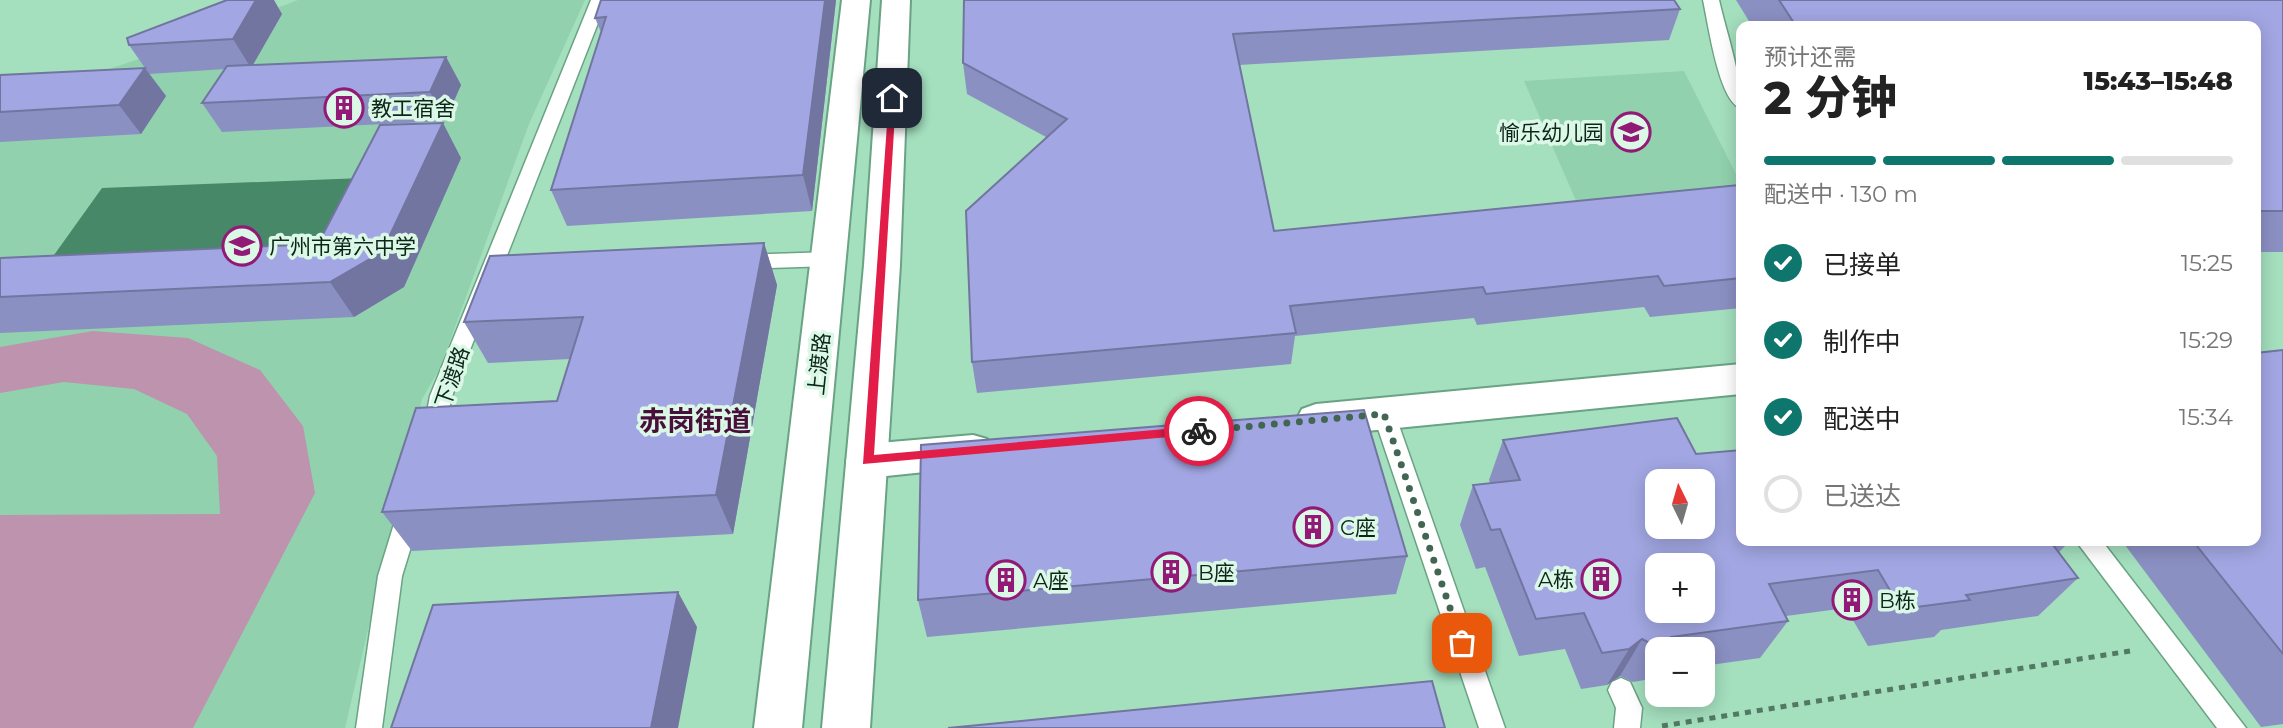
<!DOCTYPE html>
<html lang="zh">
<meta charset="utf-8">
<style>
body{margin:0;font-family:Montserrat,"Noto Sans SC",sans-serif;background:#f2f2f2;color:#222;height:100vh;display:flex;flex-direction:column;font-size:26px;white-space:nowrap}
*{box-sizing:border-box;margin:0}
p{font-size:23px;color:#767676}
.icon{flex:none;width:38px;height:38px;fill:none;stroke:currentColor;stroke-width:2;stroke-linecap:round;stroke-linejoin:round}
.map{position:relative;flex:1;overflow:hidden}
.sheet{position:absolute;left:1736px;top:21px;width:525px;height:525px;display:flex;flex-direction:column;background:#fff;border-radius:14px;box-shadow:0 4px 18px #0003}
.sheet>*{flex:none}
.needle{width:46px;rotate:355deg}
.controls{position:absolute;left:1645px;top:469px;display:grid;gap:14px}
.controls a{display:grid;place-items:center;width:70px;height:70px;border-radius:14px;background:#fff;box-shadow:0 4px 18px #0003;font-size:35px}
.pin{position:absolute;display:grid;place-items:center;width:60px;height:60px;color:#fff;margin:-30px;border-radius:14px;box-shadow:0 4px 10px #0006}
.courier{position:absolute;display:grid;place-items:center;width:70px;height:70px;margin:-35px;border:5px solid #e11d48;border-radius:50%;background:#fff;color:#222;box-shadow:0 2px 9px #0007}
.summary em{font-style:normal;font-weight:800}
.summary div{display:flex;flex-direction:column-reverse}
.summary{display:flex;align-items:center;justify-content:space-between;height:119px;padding:0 28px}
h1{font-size:46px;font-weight:800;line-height:52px}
.bar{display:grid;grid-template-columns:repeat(4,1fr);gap:10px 7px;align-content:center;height:84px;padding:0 28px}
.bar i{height:9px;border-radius:5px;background:#e0e0e0}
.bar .on{background:#0f766e}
.bar p{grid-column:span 4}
ol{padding:0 28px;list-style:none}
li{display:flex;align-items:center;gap:21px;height:77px}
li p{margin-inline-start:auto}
li .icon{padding:7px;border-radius:50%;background:#0f766e;color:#fff;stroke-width:4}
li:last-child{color:#767676}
li i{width:38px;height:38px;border:4px solid #e0e0e0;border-radius:50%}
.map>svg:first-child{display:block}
.built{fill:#91d1ae}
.green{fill:#bd93ae}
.water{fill:#468867}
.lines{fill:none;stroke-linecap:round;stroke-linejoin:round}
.lane-casing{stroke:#6aa384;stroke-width:3}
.street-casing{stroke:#6aa384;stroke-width:4}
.secondary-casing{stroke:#6aa384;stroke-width:4}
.path{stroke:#517963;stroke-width:5;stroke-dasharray:6 6;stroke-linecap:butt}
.lane{fill:#fff;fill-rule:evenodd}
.street{fill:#fff;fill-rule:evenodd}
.secondary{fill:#fff;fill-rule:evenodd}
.wall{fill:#8b90c3}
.shaded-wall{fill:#71759f}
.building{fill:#a2a7e3;stroke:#71759f;stroke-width:2;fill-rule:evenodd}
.route{fill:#e11d48}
.done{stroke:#426653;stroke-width:7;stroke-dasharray:0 12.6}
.labels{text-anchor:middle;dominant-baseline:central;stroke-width:7;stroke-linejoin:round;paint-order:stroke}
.poi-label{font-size:21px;fill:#0d2519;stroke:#dbf8e7;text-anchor:start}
.street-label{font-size:21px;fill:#0d2519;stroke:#dbf8e7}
.district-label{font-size:28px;font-weight:bold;fill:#480f3a;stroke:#dbf8e7}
</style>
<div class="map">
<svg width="2283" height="728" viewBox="0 0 2283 728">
<rect width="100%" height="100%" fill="#a4dfbe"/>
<!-- built -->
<g class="built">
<polygon points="298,0 585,0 529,124 440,368 422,399 345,728 0,728 0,99 72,82 205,36"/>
<polygon points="1684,71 1741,184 1741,210 1584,219 1524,81"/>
</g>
<!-- green -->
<polygon class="green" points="93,331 188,338 260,370 303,426 315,493 193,728 0,728 0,515 220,514 217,456 187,414 134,389 64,382 0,393 0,347"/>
<!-- water -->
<polygon class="water" points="389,177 338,277 29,290 102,188"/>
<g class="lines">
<!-- lane casing -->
<g class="lane-casing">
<g id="lane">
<polygon points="591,0 607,0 452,396 442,439 434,442 426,439 423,433 430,396"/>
<path d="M1703,0H1719C1727,35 1741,73 1741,108C1719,103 1708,22 1703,0Z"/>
<polygon points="831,252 841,259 831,266 743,269 733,262 743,255"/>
<polygon points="1384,406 1392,408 1395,414 1505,728 1479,728 1373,414 1376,408"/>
<polygon points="410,501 418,504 422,511 402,576 382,728 356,728 378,576 398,511 402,504"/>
<polygon points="2076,541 2102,541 2246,728 2217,728"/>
<polygon points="1621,678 1630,682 1642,708 1640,728 1614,728 1616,708 1608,690 1612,682"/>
</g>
</g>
<!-- street casing -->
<g class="street-casing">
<g id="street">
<polygon points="1741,364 1741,394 1316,436 1302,431 1296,420 1302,409 1316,404"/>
<polygon points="973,435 987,439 993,451 987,463 973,467 867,478 852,473 846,461 852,449 867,444"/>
</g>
</g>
<!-- secondary casing -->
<g class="secondary-casing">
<g id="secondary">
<polygon points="842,0 870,0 802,728 754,728"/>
<polygon points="882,0 910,0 900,265 870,728 822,728 864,265"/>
</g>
</g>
<!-- path -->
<polyline class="path" points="1662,726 2130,651"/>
<!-- lane -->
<use href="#lane" class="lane"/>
<!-- street -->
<use href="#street" class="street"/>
<!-- secondary -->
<use href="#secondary" class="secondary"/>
</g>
<!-- wall -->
<g class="wall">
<polygon points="836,0 812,211 567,226 551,190 601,32 595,18"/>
<polygon points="964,0 1680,9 1669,40 1239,65 1274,231 1741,189 1741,308 1650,317 1644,307 1477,325 1474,318 1295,336 1291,364 977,393 972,362 1046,137 967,94 963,63"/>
<polygon points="1736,0 2283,0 2283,252 2256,252 2256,26 1752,26"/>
<polygon points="282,14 253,65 446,57 461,85 445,121 222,132 202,103 225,69 149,74 166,96 141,134 0,142 0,75 145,68 129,45"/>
<polygon points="461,158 404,287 354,317 0,333 0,258 318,244"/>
<polygon points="764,243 777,285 733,534 412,551 382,512 557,401 570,359 488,363 464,322"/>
<polygon points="2283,350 2283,724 2261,727 2122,541 2256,541"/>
<polygon points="1503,440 1741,541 2070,541 2059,552 2078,578 2038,616 1941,630 1934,637 1868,646 1846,608 1786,616 1788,621 1760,658 1703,666 1703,649 1657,649 1657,672 1656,672 1651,679 1633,682 1620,676 1607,685 1581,689 1565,649 1519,656 1485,567 1476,569 1460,525 1473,485 1490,483 1489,480"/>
<polygon points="1407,556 1396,594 927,637 918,600"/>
</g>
<!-- shaded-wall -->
<g class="shaded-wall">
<polygon points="256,0 274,0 282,14 251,68 233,39"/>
<polygon points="825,0 836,0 812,211 803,175"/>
<polygon points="446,57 461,85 445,121 430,92"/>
<polygon points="145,68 166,96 141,134 119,105"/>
<polygon points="443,123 461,158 404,287 354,317 330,282"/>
<polygon points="764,243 777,285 733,534 716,495"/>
<polygon points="678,592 697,627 678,728 651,728"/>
<polygon points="1642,639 1620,676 1607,685 1629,649"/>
</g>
<!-- building -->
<g class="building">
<polygon points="227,0 256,0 233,39 129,45 127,38"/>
<polygon points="601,0 825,0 803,175 551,190 606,17 595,18"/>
<polygon points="964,0 1674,0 1680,9 1233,34 1274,231 1739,185 1741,189 1741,278 1664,286 1658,276 1486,294 1483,287 1290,306 1296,333 972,362 966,211 1067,119 963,63"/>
<polygon points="1779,0 2283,0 2283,211 2256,211 2256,26 1796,26"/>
<polygon points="446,57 430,92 202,103 227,66"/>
<polygon points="145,68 119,105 0,112 0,75"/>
<polygon points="443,123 382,252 330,282 0,297 0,258 318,244 380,125"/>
<polygon points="764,243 716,495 382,512 416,408 557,401 583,317 464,322 490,256"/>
<polygon points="2283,350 2283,654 2193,541 2256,541 2256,353"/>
<polygon points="1364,410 1407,556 918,600 921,445"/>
<path d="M1677,418L1696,454L1741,450V541H2050L2078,578L1966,595L1970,600L1901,609L1878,570L1769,584L1788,621L1671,637L1674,643L1655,646L1642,639L1629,649L1602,653L1584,613L1536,619L1500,529L1491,530L1473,485L1520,480L1503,440ZM1657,481H1703V527H1657ZM1657,565H1703V611H1657Z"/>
<polygon points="678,592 651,728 391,728 433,605"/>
<polygon points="1432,681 1445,728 948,728"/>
</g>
<!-- route -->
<polygon class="route" points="889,96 896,98 874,455 1199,426 1203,428 1203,434 863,464"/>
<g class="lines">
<!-- done -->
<polyline class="done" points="1199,431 1384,414 1462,643"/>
</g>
<!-- icons -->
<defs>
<g id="building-ring" transform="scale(2.0125)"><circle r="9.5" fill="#dbf8e7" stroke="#921976" stroke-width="1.5"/><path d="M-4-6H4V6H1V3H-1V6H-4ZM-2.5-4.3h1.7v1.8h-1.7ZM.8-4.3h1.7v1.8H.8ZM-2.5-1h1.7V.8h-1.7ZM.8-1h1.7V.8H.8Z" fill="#921976"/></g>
<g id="school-ring" transform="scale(2.0125)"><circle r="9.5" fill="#dbf8e7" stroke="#921976" stroke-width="1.5"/><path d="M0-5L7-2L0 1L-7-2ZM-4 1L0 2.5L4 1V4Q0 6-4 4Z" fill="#921976"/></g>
</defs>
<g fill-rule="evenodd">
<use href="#building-ring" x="344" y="108"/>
<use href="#school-ring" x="1631" y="132"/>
<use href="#school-ring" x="242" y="246"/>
<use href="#building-ring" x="1313" y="527"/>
<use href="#building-ring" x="1171" y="572"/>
<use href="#building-ring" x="1601" y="579"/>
<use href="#building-ring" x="1006" y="580"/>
<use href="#building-ring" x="1852" y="600"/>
</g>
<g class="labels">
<!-- poi labels -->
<g class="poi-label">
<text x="371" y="108">教工宿舍</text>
<text x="1604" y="132" text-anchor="end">愉乐幼儿园</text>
<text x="269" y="246">广州市第六中学</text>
<text x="1340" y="527">C座</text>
<text x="1198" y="572">B座</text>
<text x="1574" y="579" text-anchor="end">A栋</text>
<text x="1033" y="580">A座</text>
<text x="1879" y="600">B栋</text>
</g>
<!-- street labels -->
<g class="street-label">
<text transform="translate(819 364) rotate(-84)">上渡路</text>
<text transform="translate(452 377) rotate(-71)">下渡路</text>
</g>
<!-- district labels -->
<g class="district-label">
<text x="695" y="421">赤岗街道</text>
</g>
</g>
</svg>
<div class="controls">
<a><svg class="needle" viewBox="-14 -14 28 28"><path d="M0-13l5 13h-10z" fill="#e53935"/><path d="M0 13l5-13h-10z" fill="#767676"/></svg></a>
<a>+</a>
<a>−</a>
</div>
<div class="pin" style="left:1462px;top:643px;background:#ea580c"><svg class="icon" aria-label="bag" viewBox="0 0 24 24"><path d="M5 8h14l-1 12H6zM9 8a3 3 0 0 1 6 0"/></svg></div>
<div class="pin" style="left:892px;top:98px;background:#1f2937"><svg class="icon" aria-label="home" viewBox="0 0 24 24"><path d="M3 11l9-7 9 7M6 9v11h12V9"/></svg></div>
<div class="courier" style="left:1199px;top:431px"><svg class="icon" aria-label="bike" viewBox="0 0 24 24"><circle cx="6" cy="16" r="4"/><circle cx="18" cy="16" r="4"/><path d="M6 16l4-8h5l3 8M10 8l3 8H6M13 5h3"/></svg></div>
<section class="sheet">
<div class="summary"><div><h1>2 分钟</h1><p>预计还需</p></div><em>15:43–15:48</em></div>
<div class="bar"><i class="on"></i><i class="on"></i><i class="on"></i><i></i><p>配送中 · 130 m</p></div>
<ol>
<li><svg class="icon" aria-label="check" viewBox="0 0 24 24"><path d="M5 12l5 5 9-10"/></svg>已接单<p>15:25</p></li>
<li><svg class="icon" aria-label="check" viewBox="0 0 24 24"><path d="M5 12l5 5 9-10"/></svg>制作中<p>15:29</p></li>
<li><svg class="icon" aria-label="check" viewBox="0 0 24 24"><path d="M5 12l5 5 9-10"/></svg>配送中<p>15:34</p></li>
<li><i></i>已送达</li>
</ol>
</section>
</div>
